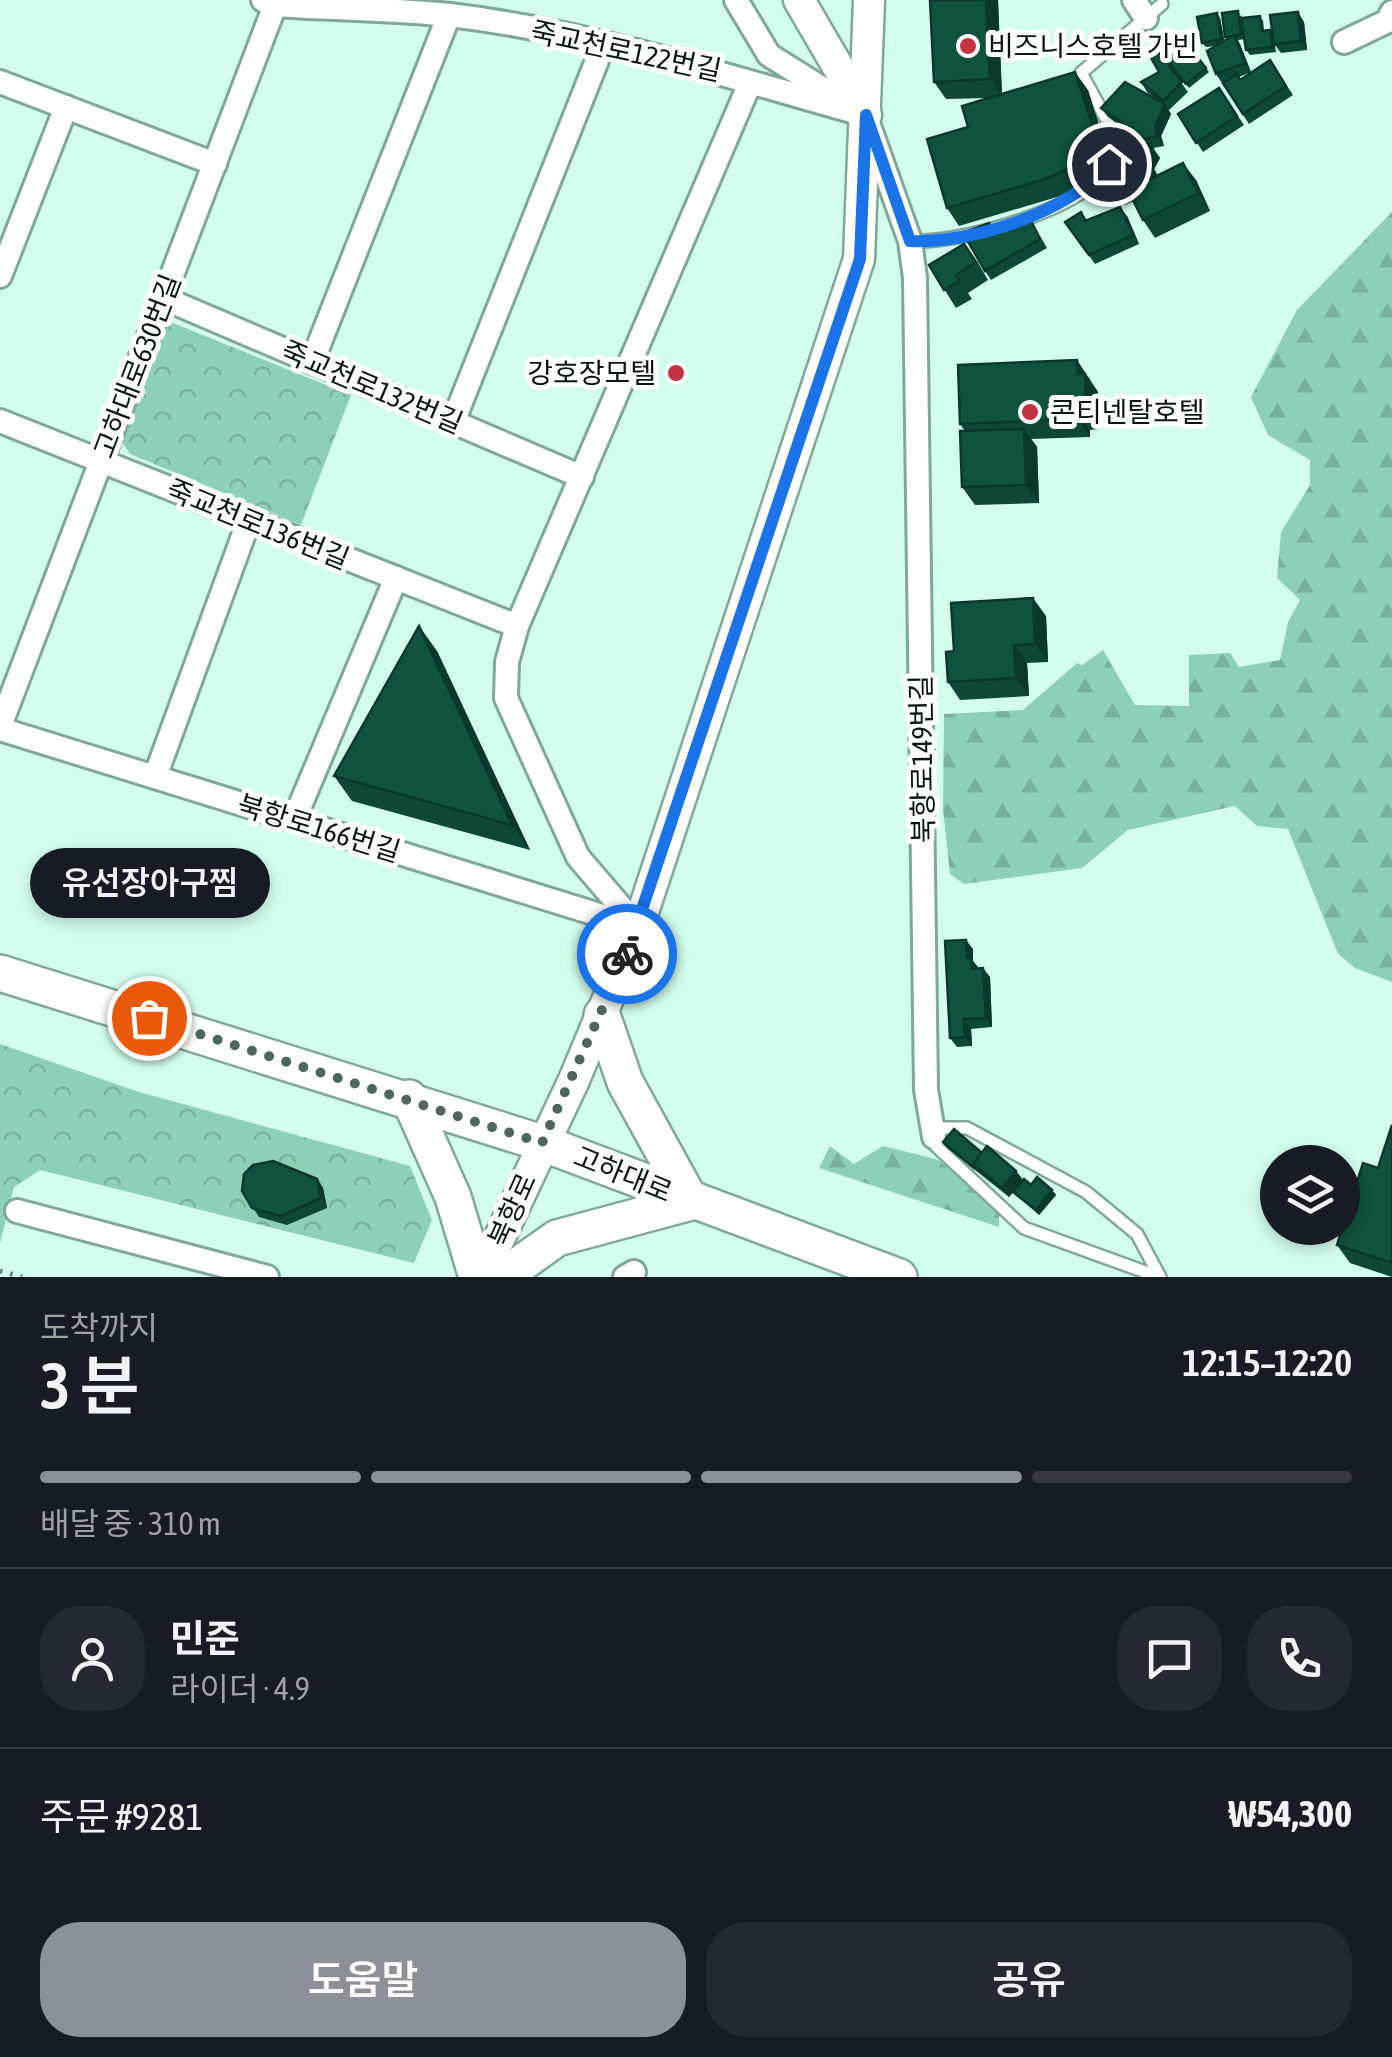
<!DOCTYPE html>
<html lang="ko">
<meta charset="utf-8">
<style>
body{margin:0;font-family:"Asap Condensed","Noto Sans KR",sans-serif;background:#242831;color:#f1f3f6;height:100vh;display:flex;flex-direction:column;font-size:38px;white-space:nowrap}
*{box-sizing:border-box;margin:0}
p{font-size:32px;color:#9ea1a6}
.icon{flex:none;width:55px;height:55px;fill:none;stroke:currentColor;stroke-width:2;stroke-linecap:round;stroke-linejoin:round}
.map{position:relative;height:1277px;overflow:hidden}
.side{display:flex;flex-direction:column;background:#171b24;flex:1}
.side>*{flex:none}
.buttons{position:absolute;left:1260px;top:1145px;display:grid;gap:20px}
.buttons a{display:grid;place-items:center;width:100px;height:100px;border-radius:50%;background:#171b24;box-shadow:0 5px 15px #0003;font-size:50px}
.pin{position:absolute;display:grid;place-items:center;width:85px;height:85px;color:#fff;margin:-42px;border:5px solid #fff;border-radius:50%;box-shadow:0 2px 10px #0007}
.courier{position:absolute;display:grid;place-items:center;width:100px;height:100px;margin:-50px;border:8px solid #1a73e8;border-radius:50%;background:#fff;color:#222;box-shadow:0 2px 12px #0007}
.bubble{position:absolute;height:70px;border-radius:35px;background:#171b24;box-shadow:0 5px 15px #0003;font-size:32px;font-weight:600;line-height:70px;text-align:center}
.head em{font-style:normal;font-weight:600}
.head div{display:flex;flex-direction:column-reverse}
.head{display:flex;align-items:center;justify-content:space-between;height:170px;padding:0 40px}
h1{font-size:65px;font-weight:600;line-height:75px}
.bar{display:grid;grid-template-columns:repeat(4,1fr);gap:15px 10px;align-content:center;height:120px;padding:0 40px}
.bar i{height:12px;border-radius:8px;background:#363941}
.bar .selected{background:#8c9099}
.bar p{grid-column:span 4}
.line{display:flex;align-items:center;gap:25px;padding:0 40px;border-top:2px solid #363941}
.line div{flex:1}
.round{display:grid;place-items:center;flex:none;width:105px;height:105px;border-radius:40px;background:#242831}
.button{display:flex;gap:20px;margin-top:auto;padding:20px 40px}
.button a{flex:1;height:115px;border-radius:40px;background:#8c9099;color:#fff;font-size:40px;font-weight:600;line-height:115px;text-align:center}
.button a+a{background:#242831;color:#f1f3f6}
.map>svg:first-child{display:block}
.forest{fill:url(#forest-firs)}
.park{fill:url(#park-crowns)}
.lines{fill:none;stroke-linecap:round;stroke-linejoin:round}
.lane-casing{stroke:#80a899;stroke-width:16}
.street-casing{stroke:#80a899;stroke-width:28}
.secondary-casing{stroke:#80a899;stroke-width:35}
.primary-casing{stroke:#80a899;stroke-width:40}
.path{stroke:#658176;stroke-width:5;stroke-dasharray:2.5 8;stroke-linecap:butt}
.lane{stroke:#fff;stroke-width:11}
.street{stroke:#fff;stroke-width:22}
.secondary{stroke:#fff;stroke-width:30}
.primary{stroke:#fff;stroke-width:35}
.wall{fill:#0d4736}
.shaded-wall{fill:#0a392c}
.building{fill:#0f523f;stroke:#0a392c;stroke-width:2.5}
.done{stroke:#4e675d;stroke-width:10;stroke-dasharray:0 18}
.route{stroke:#1a73e8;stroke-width:12}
.poi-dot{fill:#c33343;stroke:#fff;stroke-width:4}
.labels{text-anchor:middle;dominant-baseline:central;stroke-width:10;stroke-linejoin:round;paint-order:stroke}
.poi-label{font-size:28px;fill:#061610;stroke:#fff;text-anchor:start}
.street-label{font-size:28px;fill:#061610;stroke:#fff}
</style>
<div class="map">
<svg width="1392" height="1277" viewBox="0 0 1392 1277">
<defs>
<pattern id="forest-firs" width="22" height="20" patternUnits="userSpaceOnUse" patternTransform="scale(2.5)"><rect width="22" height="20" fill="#8dd0b8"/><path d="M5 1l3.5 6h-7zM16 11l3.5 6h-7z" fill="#78b29d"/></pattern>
<pattern id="park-crowns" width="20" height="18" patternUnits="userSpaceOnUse" patternTransform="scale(2.5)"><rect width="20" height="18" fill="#8dd0b8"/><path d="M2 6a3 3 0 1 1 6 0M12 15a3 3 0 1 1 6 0" fill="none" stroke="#78b29d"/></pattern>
</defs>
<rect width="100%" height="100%" fill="#d3feed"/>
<!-- forest -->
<g class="forest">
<polygon points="1392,212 1392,982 1355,968 1338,954 1288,829 1257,826 1235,806 1128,830 1082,868 964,884 950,874 943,809 944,714 1023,710 1077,663 1082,665 1103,650 1135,705 1189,706 1189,655 1230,653 1239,667 1280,660 1288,622 1300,600 1277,578 1281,532 1310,485 1310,460 1268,435 1251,397 1297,310"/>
<polygon points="830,1146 854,1164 883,1146 939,1160 999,1214 999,1227 819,1168"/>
</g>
<!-- park -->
<g class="park">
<polygon points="173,323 351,395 301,525 130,454 119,437 160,328"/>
<polygon points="0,1044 139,1092 410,1166 432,1220 414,1263 40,1170 14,1187 0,1243"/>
</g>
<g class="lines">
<!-- lane casing -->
<g class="lane-casing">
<g id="lane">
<path d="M910,241C957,244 1057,215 1093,184C1105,174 1113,158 1121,146L1081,73L1162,4"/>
<polyline points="933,1128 967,1128 1086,1192 1137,1234 1160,1277"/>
<polyline points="934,1137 936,1146 1024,1228 1159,1277"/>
</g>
</g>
<!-- street casing -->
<g class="street-casing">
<g id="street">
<path d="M263,0L275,5C333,9 392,9 450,15C593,32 729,77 866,115"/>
<polyline points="736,0 769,55 841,100"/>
<polyline points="1134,0 1146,18"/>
<polyline points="1344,42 1388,21 1392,12"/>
<polyline points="0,82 215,164"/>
<polyline points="868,123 910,241 915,278 926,1090 934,1137"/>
<polyline points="0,276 66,107"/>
<polyline points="163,298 582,477"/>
<polyline points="312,362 449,15"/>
<polyline points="0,421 517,626"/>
<polyline points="453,422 604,43"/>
<polyline points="0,726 275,5"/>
<polyline points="0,729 638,927"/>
<polyline points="155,777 249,520"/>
<polyline points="294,820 396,578"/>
<polyline points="638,927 578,857 506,698 507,662 517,626 750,83"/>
<polyline points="17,1211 267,1277"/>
<polyline points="625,1277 634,1272"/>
</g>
</g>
<!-- secondary casing -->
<g class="secondary-casing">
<g id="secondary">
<polyline points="799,0 866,115"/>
<polyline points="481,1277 574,1080 638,927 859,259 869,0"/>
</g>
</g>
<!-- primary casing -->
<g class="primary-casing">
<g id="primary">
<polyline points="0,973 542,1143 899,1277"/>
<polyline points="409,1098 453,1197 477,1277"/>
<polyline points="502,1277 557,1238 691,1202 625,1082 602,1015"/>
</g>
</g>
<!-- path -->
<polyline class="path" points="0,1271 22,1277"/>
<!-- lane -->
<use href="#lane" class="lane"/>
<!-- street -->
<use href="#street" class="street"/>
<!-- secondary -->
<use href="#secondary" class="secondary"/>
<!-- primary -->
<use href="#primary" class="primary"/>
</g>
<!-- wall -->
<g class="wall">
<polygon points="930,0 998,0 1002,94 1088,90 1108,154 1106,158 1122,173 1135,165 1121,157 1114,148 1144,142 1108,117 1101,108 1158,101 1147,92 1141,82 1159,72 1157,50 1188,92 1169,110 1168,109 1171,114 1161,136 1164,146 1153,148 1160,158 1154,169 1157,175 1196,180 1210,211 1155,238 1143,220 1134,201 1125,205 1097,172 1091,182 1057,197 959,226 947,208 968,127 989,98 946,99 934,82"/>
<polygon points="1241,15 1242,18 1263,20 1264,30 1270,30 1273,33 1304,22 1307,50 1281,53 1275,45 1276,52 1250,55 1246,50 1245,39 1238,40 1251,72 1239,77 1240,80 1270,60 1293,95 1249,124 1216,74 1216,46 1206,47 1202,43 1220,18 1224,40 1227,39 1225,37"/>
<polygon points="1187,44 1209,72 1189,88 1167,60"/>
<polygon points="1219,88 1244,125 1203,152 1178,114"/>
<polygon points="1081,212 1087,220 1127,216 1139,244 1095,264 1065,222"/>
<polygon points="1029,217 1047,248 991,280 985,271 996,234"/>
<polygon points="977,261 988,280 968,293 972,299 956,308 929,265"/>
<polygon points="1090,378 1090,381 1098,392 1099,429 1090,430 1090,437 1031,439 1037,447 1039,503 975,505 962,487 965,431 960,424"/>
<polygon points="1046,616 1048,662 1027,663 1029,696 960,700 948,682 954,651"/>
<polygon points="437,651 530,850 352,801 334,776"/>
<polygon points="973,949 973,961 978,968 990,977 992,1027 971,1029 972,1046 957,1047 950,1038"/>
<polygon points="1392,1125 1392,1277 1350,1263 1337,1245 1378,1168"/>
<polygon points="943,1142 982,1153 1016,1171 1023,1180 1031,1185 1052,1190 1056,1195 1039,1215 1013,1192 1009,1197 946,1147"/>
<polygon points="317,1179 323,1188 327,1208 287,1225 259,1217 242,1191"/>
</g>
<!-- shaded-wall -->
<g class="shaded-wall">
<polygon points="986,0 998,0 1002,97 990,79"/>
<polygon points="1298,12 1304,22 1307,50 1301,41"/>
<polygon points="1217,13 1220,18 1225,44 1221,39"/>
<polygon points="1234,35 1240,44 1251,72 1245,63"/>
<polygon points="1075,72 1088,90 1108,154 1091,182 1079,164"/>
<polygon points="1165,104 1171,114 1161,136 1164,146 1157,136 1155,127"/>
<polygon points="1153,148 1160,158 1154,169 1163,186 1148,160"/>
<polygon points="1183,163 1196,180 1210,211 1198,193"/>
<polygon points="1120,207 1127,216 1139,244 1133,235"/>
<polygon points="1077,360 1098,392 1099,429 1086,411 1078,374"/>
<polygon points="1077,412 1090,430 1090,437 1077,419"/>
<polygon points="1024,429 1037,447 1039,503 1026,485"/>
<polygon points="1033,598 1046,616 1048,662 1035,644"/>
<polygon points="419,626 437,651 530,850 512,825"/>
<polygon points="1014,645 1027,663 1029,696 1016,678"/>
<polygon points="966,940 973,949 973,961 978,967 978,978 971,969 967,957"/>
<polygon points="983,968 990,977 992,1027 986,1018"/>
<polygon points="964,1019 971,1029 972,1046 965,1037"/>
<polygon points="1016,1171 1023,1180 1009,1197 1002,1188"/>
<polygon points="317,1179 323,1188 327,1208 321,1198"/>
<polygon points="1052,1190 1056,1195 1039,1215 1036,1210"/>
</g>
<!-- building -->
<g class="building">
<polygon points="930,0 986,0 990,79 934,82"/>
<polygon points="1238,11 1241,35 1225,37 1222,13"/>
<polygon points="1298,12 1301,41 1274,44 1270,15"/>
<polygon points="1217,13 1221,39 1202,43 1197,17"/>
<polygon points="1260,16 1262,31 1270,30 1273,47 1246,50 1241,18"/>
<polygon points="1234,35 1245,63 1216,74 1207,51"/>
<polygon points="1187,44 1206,68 1186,84 1167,60"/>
<polygon points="1157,50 1182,82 1163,101 1141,82 1159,72 1150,56"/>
<polygon points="1270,60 1286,86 1243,114 1223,83 1237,74 1240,80"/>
<polygon points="1075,72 1096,136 1079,164 1045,179 947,208 927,139 968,127 962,106"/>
<polygon points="1125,82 1165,104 1155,127 1157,136 1145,139 1101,108"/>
<polygon points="1219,88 1237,116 1196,143 1178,114"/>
<polygon points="1122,129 1153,148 1148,160 1156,176 1119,196 1096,169 1110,154 1121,174 1140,162 1114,148"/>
<polygon points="1183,163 1198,193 1143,220 1132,198 1138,195 1134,187"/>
<polygon points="1120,207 1133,235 1089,255 1065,222 1081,212 1085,221"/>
<polygon points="1029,217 1040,239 985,271 963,233 989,223 995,235"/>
<polygon points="964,244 976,262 956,275 959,281 944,290 929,265"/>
<polygon points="1077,360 1078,374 1085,374 1086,411 1077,412 1077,419 960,424 958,365"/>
<polygon points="1024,429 1026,485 962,487 960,431"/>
<polygon points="1033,598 1035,644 1014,645 1016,678 948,682 946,652 954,651 951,603"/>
<polygon points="419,626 512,825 334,776"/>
<polygon points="966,940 967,957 971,958 971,969 983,968 986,1018 964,1019 965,1037 950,1038 945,941"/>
<polygon points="1392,1125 1392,1263 1337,1245 1363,1163 1378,1168"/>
<polygon points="954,1129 982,1153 973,1164 975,1166 974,1168 943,1142"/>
<polygon points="987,1146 1016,1171 1002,1188 973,1164"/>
<polygon points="273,1161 317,1179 321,1198 281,1216 252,1208 242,1191 244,1174 253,1165"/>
<polygon points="1037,1177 1052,1190 1036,1210 1013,1192 1024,1179 1031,1185"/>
</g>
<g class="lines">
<!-- done -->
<polyline class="done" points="149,1018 542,1143 627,954"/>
<!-- route -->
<path class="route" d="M627,954L860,259L866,115L910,241C970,244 1071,212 1109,164"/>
</g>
<!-- markers -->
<g class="poi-dot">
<circle cx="968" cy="46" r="10"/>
<circle cx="676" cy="373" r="10"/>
<circle cx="1030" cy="412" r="10"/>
</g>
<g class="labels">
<!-- poi labels -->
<g class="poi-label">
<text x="988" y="46">비즈니스호텔 가빈</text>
<text x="656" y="373" text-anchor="end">강호장모텔</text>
<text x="1050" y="412">콘티넨탈호텔</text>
</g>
<!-- street labels -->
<g class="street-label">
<text transform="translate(626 51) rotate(12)">죽교천로122번길</text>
<text transform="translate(137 366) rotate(-69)">고하대로630번길</text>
<text transform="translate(372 387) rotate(23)">죽교천로132번길</text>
<text transform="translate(258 524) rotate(22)">죽교천로136번길</text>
<text transform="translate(922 759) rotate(-91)">북항로149번길</text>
<text transform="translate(319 828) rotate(17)">북항로166번길</text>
<text transform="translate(623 1174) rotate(22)">고하대로</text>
<text transform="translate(512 1210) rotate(-66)">북항로</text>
</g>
</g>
</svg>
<div class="buttons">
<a><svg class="icon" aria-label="layers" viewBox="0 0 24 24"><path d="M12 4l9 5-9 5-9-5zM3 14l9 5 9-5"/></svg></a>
</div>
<div class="pin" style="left:149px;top:1018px;background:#ea580c"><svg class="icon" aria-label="bag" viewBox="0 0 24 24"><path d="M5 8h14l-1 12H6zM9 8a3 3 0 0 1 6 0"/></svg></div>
<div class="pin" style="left:1109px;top:164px;background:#1f2937"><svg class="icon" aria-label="home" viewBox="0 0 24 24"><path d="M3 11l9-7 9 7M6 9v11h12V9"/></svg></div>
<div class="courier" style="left:627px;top:954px"><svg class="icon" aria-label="bike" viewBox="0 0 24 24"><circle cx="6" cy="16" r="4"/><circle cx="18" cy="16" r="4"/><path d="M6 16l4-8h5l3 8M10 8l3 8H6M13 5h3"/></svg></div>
<div class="bubble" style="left:30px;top:848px;width:240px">유선장아구찜</div>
</div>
<section class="side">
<div class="head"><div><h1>3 분</h1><p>도착까지</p></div><em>12:15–12:20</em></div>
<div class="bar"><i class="selected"></i><i class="selected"></i><i class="selected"></i><i></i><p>배달 중 · 310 m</p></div>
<div class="line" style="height:180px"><a class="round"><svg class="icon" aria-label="person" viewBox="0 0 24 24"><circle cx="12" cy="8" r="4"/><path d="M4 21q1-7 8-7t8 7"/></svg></a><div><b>민준</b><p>라이더 · 4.9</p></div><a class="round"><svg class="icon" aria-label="chat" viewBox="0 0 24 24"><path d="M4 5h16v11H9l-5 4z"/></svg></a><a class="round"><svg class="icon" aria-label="phone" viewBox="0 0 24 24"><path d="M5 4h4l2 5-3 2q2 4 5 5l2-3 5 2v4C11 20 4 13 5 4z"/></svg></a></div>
<div class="line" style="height:130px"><div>주문 #9281</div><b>₩54,300</b></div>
<div class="button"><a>도움말</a><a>공유</a></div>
</section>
